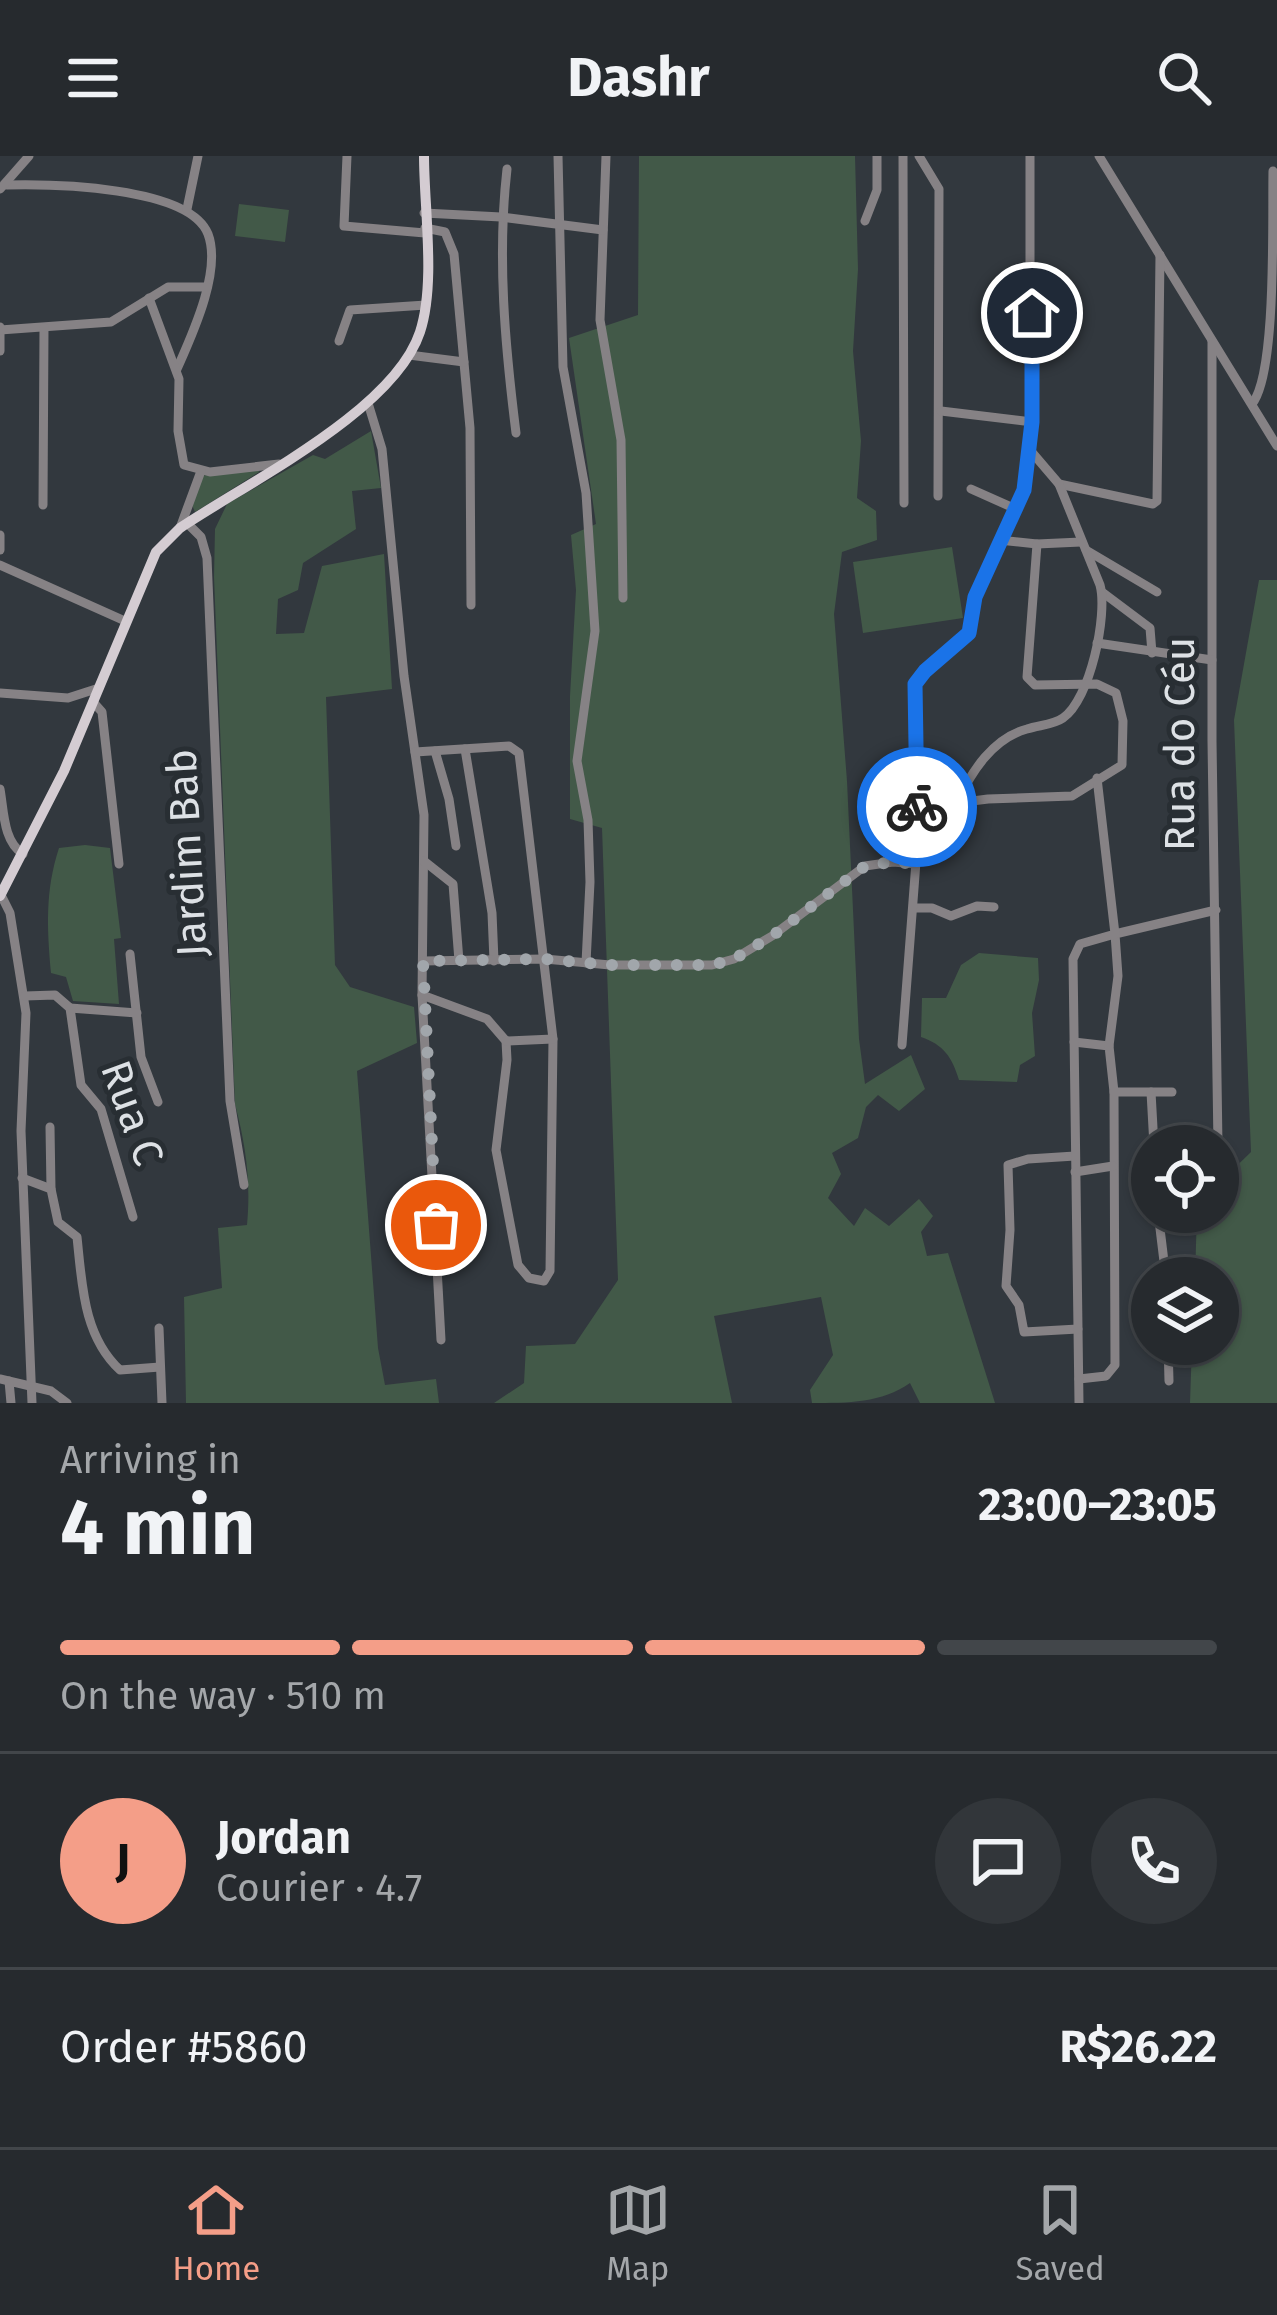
<!DOCTYPE html>
<meta charset="utf-8">
<style>
body{margin:0;font-family:"Fira Sans",sans-serif;background:#32363a;color:#f1f3f6;height:100vh;display:flex;flex-direction:column;font-size:45px;white-space:nowrap}
*{box-sizing:border-box;margin:0}
p{font-size:39px;color:#a4a7aa}
.icon{flex:none;width:66px;height:66px;fill:none;stroke:currentColor;stroke-width:2;stroke-linecap:round;stroke-linejoin:round}
.map{position:relative;height:1247px;overflow:hidden}
.details{display:flex;flex-direction:column;background:#262a2e;flex:1}
.details>*{flex:none}
.tools{position:absolute;left:1131px;top:969px;display:grid;gap:24px}
.tools a{display:grid;place-items:center;width:108px;height:108px;border-radius:50%;background:#262a2e;box-shadow:0 3px 9px #0004,0 0 0 3px #42464a;font-size:60px}
.pin{position:absolute;display:grid;place-items:center;width:102px;height:102px;color:#fff;margin:-51px;border:6px solid #fff;border-radius:50%;box-shadow:0 3px 12px #0007}
.courier{position:absolute;display:grid;place-items:center;width:120px;height:120px;margin:-60px;border:9px solid #1a73e8;border-radius:50%;background:#fff;color:#222;box-shadow:0 3px 15px #0007}
.summary em{font-style:normal;font-weight:700}
.summary div{display:flex;flex-direction:column-reverse}
.summary{display:flex;align-items:center;justify-content:space-between;height:204px;padding:0 60px}
h1{font-size:78px;font-weight:700;line-height:90px}
.bar{display:grid;grid-template-columns:repeat(4,1fr);gap:18px 12px;align-content:center;height:144px;padding:0 60px}
.bar i{height:15px;border-radius:9px;background:#42464a}
.bar .on{background:#f49e88}
.bar p{grid-column:span 4}
.line{display:flex;align-items:center;gap:30px;padding:0 60px;border-top:3px solid #42464a}
.line div{flex:1}
.round{display:grid;place-items:center;flex:none;width:126px;height:126px;border-radius:63px;background:#32363a}
header{display:flex;justify-content:space-between;align-items:center;height:156px;padding:0 60px;background:#262a2e;font-size:54px;font-weight:700}
.tab-bar{display:flex;justify-content:space-around;align-items:center;height:168px;border-top:3px solid #42464a;background:#262a2e;font-size:33px;color:#a4a7aa}
.tab-bar a{display:grid;justify-items:center;gap:6px}
.tab-bar .on{color:#f49e88}
.map>svg:first-child{display:block}
.green{fill:#425948}
.lines{fill:none;stroke-linecap:round;stroke-linejoin:round}
.minor{stroke:#868285;stroke-width:9}
.major{stroke:#d4ccd2;stroke-width:10}
.done{stroke:#a1a6ab;stroke-width:12;stroke-dasharray:0 21.6}
.route{stroke:#1a73e8;stroke-width:15}
.labels{text-anchor:middle;dominant-baseline:central;stroke-width:10;stroke-linejoin:round;paint-order:stroke}
.street-label{font-size:42px;fill:#dde1e5;stroke:#282e33}
</style>
<header><svg class="icon" aria-label="menu" viewBox="0 0 24 24"><path d="M4 6h16M4 12h16M4 18h16"/></svg>Dashr<svg class="icon" aria-label="search" viewBox="0 0 24 24"><circle cx="10" cy="10" r="6"/><path d="M15 15l6 6"/></svg></header>
<div class="map">
<svg width="1277" height="1247" viewBox="0 0 1277 1247">
<rect width="100%" height="100%" fill="#32383e"/>
<!-- green -->
<g class="green">
<path d="M639,0H855L858,113L853,195L861,285L857,342L876,355L877,384L842,396L834,458L847,625L859,883L865,928L911,899L925,933L899,955L878,939L866,951L858,982L832,997L841,1018L828,1042L854,1070L865,1052L889,1070L919,1043L933,1060L921,1076L927,1100L948,1097L995,1247H920L910,1227C882,1247 848,1247 812,1247L810,1234L833,1199L821,1141L714,1160L732,1247H494L524,1227L526,1190L575,1188L618,1124L602,672L570,663V540L576,434L571,379L596,368L569,182L638,159Z"/>
<polygon points="239,48 289,54 285,86 235,80"/>
<path d="M371,275L381,332L352,335L356,373L303,407L298,434L278,443L276,478L304,477L322,410L384,398L392,533L326,541L335,809L350,831L414,851L417,887L357,915L378,1192L385,1229L436,1223L439,1247H186L184,1141L222,1132L218,1072L247,1069C251,1026 246,990 235,948L214,421L215,373L227,348L313,299L325,303Z"/>
<polygon points="258,312 259,316 195,356 192,349 200,320"/>
<polygon points="952,391 963,462 863,477 853,406"/>
<polygon points="1259,424 1277,424 1277,1247 1190,1247 1192,1188 1218,1188 1218,1122 1195,1122 1197,1056 1218,1056 1218,1028 1251,996 1234,564"/>
<path d="M85,689L110,692L121,782L114,783L119,848L73,845L66,821L51,817C47,772 45,735 59,692Z"/>
<path d="M979,797L1038,802L1039,824L1032,857L1035,900L1020,909L1017,926L959,924C952,901 944,889 921,881L922,842H946L961,809Z"/>
</g>
<g class="lines">
<!-- minor -->
<g class="minor">
<polyline points="347,0 344,70 425,77"/>
<polyline points="558,0 563,211 586,337 595,475 577,605 588,664 590,726 586,807"/>
<polyline points="606,0 600,164 621,284 623,442"/>
<polyline points="903,0 904,347"/>
<polyline points="919,0 939,33 938,340"/>
<polyline points="1099,0 1277,290"/>
<path d="M507,13C497,101 505,189 516,277"/>
<path d="M7,29C52,28 189,30 208,78C222,115 192,179 177,213"/>
<polyline points="0,33 29,0"/>
<polyline points="187,53 198,0"/>
<polyline points="424,57 501,61 603,74"/>
<polyline points="865,65 877,34 877,0"/>
<polyline points="425,72 445,76 454,98 470,272 471,449"/>
<polyline points="149,142 179,223 178,275 184,309 210,316 279,308"/>
<polyline points="0,171 0,195"/>
<polyline points="0,174 111,166 168,131 207,131"/>
<polyline points="339,185 350,154 426,149"/>
<polyline points="1212,185 1212,585 1218,990"/>
<polyline points="409,199 464,206"/>
<polyline points="368,247 382,293 404,520 424,659 422,839 441,1184"/>
<path d="M1252,248C1277,218 1272,62 1273,15"/>
<polyline points="941,255 1032,266"/>
<polyline points="1059,328 1153,348 1157,345 1160,99"/>
<polyline points="971,333 1016,353"/>
<polyline points="43,349 44,172"/>
<polyline points="187,367 201,381 207,402 230,945 244,1029"/>
<polyline points="180,372 201,315"/>
<polyline points="0,379 0,394"/>
<polyline points="999,384 1037,388 1081,386"/>
<polyline points="1086,394 1157,436"/>
<polyline points="0,409 125,465"/>
<polyline points="1102,436 1150,472 1152,497"/>
<polyline points="1097,487 1212,504"/>
<polyline points="0,537 68,542 99,532"/>
<polyline points="94,547 102,556 119,708"/>
<polyline points="465,593 492,757 494,805"/>
<polyline points="435,595 449,643 456,690"/>
<polyline points="415,596 509,590 519,597 553,883 550,1115 544,1125 529,1122 518,1109 496,994 507,904 506,885 487,863 422,839"/>
<path d="M0,633C4,655 3,685 23,698"/>
<path d="M957,646C972,615 993,582 1027,573C1039,569 1053,569 1063,562C1090,544 1108,459 1100,429L1059,328L1030,294"/>
<polyline points="917,652 988,643 1072,640 1122,609 1123,565 1116,537 1097,528 1035,529 1027,521 1037,388"/>
<polyline points="424,705 453,728 459,805"/>
<polyline points="1,739 10,757 26,857 21,975 32,1247"/>
<polyline points="914,752 932,752 951,760 977,750 994,751"/>
<polyline points="130,798 141,901 158,946"/>
<polyline points="423,805 545,803 610,809 712,809 734,803 772,780 865,710 893,706 916,708"/>
<polyline points="25,840 55,839 70,852 81,929 101,953 133,1061"/>
<polyline points="70,852 137,857"/>
<polyline points="506,885 553,883"/>
<polyline points="1074,886 1109,890 1114,936 1115,1209 1106,1220 1079,1223"/>
<polyline points="902,889 917,693 915,528 925,515 969,477 975,441 1024,334 1030,294 1030,0"/>
<polyline points="1109,890 1118,820 1115,778 1216,754"/>
<polyline points="1114,936 1172,936"/>
<polyline points="1151,936 1154,990"/>
<polyline points="50,971 51,1033"/>
<polyline points="1218,997 1218,1023"/>
<polyline points="1075,1000 1028,1003 1008,1009 1010,1074 1006,1130 1019,1149 1024,1176 1078,1173"/>
<polyline points="1075,1016 1113,1010"/>
<path d="M22,1022L51,1033L58,1066L77,1081C82,1127 83,1180 120,1214L160,1211"/>
<polyline points="1158,1056 1166,1122"/>
<polyline points="159,1172 162,1247"/>
<polyline points="1168,1188 1169,1225"/>
<polyline points="0,1223 51,1235 67,1247"/>
<polyline points="9,1225 11,1247"/>
<polyline points="1079,1247 1073,803 1080,788 1115,778 1097,622"/>
</g>
<!-- major -->
<path class="major" d="M0,740L64,615L156,396L180,372C248,326 394,255 420,176C436,127 424,52 424,0"/>
</g>
<g class="lines">
<!-- done -->
<polyline class="done" points="436,1069 423,805 545,803 610,809 712,809 734,803 772,780 865,710 893,706 916,708 917,651"/>
<!-- route -->
<polyline class="route" points="917,651 915,528 925,515 969,477 975,441 1024,334 1032,266 1032,157"/>
</g>
<g class="labels">
<!-- street labels -->
<g class="street-label">
<text transform="translate(1180 588) rotate(-90)">Rua do Céu</text>
<text transform="translate(187 697) rotate(-93)">Jardim Bab</text>
<text transform="translate(132 957) rotate(70)">Rua C</text>
</g>
</g>
</svg>
<div class="tools">
<a><svg class="icon" aria-label="locate" viewBox="0 0 24 24"><circle cx="12" cy="12" r="6"/><path d="M12 2v4M12 18v4M2 12h4M18 12h4"/></svg></a>
<a><svg class="icon" aria-label="layers" viewBox="0 0 24 24"><path d="M12 4l9 5-9 5-9-5zM3 14l9 5 9-5"/></svg></a>
</div>
<div class="pin" style="left:436px;top:1069px;background:#ea580c"><svg class="icon" aria-label="bag" viewBox="0 0 24 24"><path d="M5 8h14l-1 12H6zM9 8a3 3 0 0 1 6 0"/></svg></div>
<div class="pin" style="left:1032px;top:157px;background:#1f2937"><svg class="icon" aria-label="home" viewBox="0 0 24 24"><path d="M3 11l9-7 9 7M6 9v11h12V9"/></svg></div>
<div class="courier" style="left:917px;top:651px"><svg class="icon" aria-label="bike" viewBox="0 0 24 24"><circle cx="6" cy="16" r="4"/><circle cx="18" cy="16" r="4"/><path d="M6 16l4-8h5l3 8M10 8l3 8H6M13 5h3"/></svg></div>
</div>
<section class="details">
<div class="summary"><div><h1>4 min</h1><p>Arriving in</p></div><em>23:00–23:05</em></div>
<div class="bar"><i class="on"></i><i class="on"></i><i class="on"></i><i></i><p>On the way · 510 m</p></div>
<div class="line" style="height:216px"><b class="round" style="background:#f49e88;color:#111">J</b><div><b>Jordan</b><p>Courier · 4.7</p></div><a class="round"><svg class="icon" aria-label="chat" viewBox="0 0 24 24"><path d="M4 5h16v11H9l-5 4z"/></svg></a><a class="round"><svg class="icon" aria-label="phone" viewBox="0 0 24 24"><path d="M5 4h4l2 5-3 2q2 4 5 5l2-3 5 2v4C11 20 4 13 5 4z"/></svg></a></div>
<div class="line" style="height:156px"><div>Order #5860</div><b>R$26.22</b></div>
</section>
<nav class="tab-bar">
<a class="on"><svg class="icon" aria-label="home" viewBox="0 0 24 24"><path d="M3 11l9-7 9 7M6 9v11h12V9"/></svg>Home</a>
<a><svg class="icon" aria-label="map" viewBox="0 0 24 24"><path d="M3 6l6-2 6 2 6-2v14l-6 2-6-2-6 2zM9 4v14M15 6v14"/></svg>Map</a>
<a><svg class="icon" aria-label="saved" viewBox="0 0 24 24"><path d="M7 4h10v16l-5-4-5 4z"/></svg>Saved</a>
</nav>
